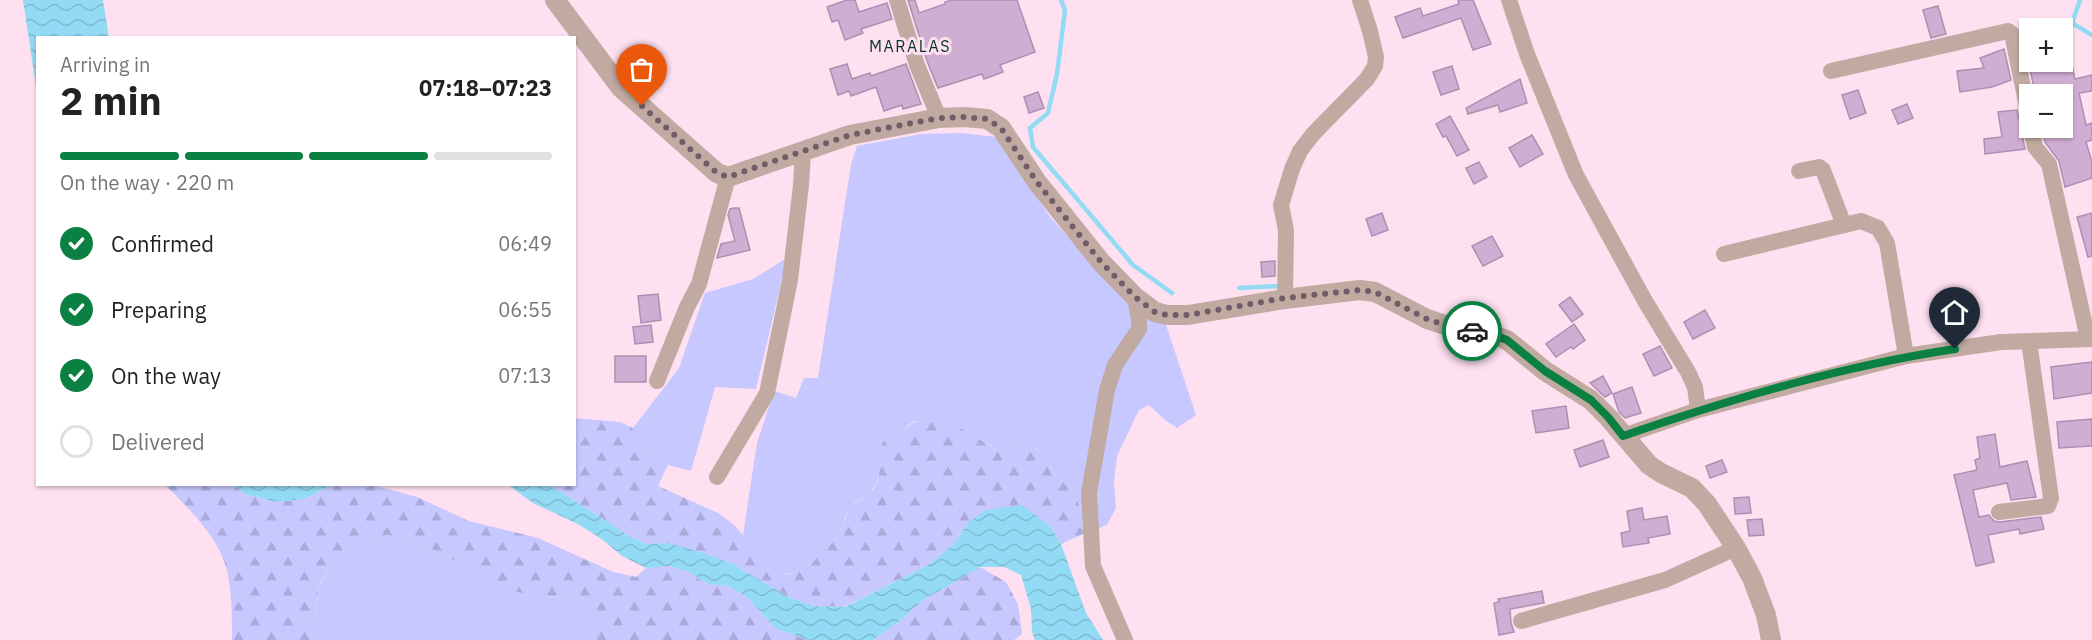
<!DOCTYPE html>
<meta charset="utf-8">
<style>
body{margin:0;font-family:"IBM Plex Sans",sans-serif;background:#f2f2f2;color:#222;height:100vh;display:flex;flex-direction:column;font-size:22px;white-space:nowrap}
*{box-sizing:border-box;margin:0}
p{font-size:20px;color:#767676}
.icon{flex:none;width:33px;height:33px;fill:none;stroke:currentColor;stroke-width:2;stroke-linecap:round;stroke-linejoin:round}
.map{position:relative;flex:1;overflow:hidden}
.sheet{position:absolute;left:36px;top:36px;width:540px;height:450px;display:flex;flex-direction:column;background:#fff;border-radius:0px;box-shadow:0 2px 4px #0004}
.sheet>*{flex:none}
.tools{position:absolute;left:2019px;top:18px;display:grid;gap:12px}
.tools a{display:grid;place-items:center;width:54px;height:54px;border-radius:0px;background:#fff;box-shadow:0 2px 4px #0004;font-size:30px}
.pin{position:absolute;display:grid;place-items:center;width:51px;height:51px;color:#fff;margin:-62px -26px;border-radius:50% 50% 50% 0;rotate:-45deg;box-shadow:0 0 6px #0007}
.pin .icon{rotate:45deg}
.courier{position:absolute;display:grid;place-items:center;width:60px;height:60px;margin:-30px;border:4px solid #0b8043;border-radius:50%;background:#fff;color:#222;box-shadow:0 2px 8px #0007}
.headline em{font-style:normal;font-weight:700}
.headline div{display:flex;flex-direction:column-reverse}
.headline{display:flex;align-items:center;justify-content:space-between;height:102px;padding:0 24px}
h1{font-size:39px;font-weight:700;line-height:45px}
.bar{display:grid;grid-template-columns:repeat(4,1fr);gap:9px 6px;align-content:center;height:72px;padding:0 24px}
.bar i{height:8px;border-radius:4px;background:#e0e0e0}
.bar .current{background:#0b8043}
.bar p{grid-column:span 4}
ol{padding:0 24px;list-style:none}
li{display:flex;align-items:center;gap:18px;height:66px}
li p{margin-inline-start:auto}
li .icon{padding:6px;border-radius:50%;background:#0b8043;color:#fff;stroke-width:4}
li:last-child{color:#767676}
li i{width:33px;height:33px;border:3px solid #e0e0e0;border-radius:50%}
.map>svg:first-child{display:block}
.green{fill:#c6c8ff}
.forest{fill:url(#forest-firs)}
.water{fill:url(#water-waves)}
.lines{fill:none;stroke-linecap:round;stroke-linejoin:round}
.stream{stroke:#93daf4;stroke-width:4.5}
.building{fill:#d0aed4;stroke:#af8eb3;stroke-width:1.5}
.minor{stroke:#c0aaa1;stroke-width:16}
.tertiary{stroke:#c0aaa1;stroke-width:20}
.done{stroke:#725c68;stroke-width:6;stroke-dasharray:0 10.8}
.route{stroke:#0b8043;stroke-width:8}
.labels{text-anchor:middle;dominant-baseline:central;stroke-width:6;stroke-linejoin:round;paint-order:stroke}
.neighbourhood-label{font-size:16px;letter-spacing:1.5px;fill:#053624;stroke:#fee0f1}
</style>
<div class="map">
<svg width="2092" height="640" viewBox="0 0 2092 640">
<defs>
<pattern id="forest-firs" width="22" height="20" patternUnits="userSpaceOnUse" patternTransform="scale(1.5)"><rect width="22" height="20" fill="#c6c8ff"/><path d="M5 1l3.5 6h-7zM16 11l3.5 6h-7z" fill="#aaabda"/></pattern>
<pattern id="water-waves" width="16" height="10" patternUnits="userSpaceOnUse" patternTransform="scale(1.5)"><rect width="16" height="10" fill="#93daf4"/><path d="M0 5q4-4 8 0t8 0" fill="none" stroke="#7fbad1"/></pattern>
</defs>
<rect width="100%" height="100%" fill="#fee0f1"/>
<!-- green -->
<g class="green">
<path d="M961,133L996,137L1018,167L1050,217L1129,305L1166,325L1196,415L1177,428L1165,420L1149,405L1139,410L1117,456L1114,481L1116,508L1107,525L1083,534L1082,511L1071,489L1057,477L1038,449L1023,445L997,450L967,431L914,421L880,447C880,460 882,475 874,487C869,496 856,499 850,508C845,513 845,522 842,529C835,543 804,576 787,574C772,572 753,546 743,535L757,443L774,391L796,398L804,378H818L851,164L857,146L921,134Z"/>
<polygon points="787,258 756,389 715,387 691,471 668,465 631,441 633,428 679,368 705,293 753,279"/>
<polygon points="387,535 425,546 454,560 479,578 535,597 574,596 591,615 594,637 597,640 312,640 319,585 338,558 356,544"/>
</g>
<!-- forest -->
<g class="forest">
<path d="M927,415L967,431L996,450L1023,445L1038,449L1057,477L1071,489L1082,511L1083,534L1061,544L1051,527L970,521L953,545L926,566L844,607L814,606L789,597L731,563L669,543L647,544L631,537L550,485L574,484L575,418L620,422L633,428L631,441L668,465L658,486L718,513L734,525L770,564L782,573L790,575L810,565L833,542L842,530L849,508L874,489L879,476L880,447L888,436C902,433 914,421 927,415Z"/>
<path d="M165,485H234L245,494L276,502L305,499L331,485H373L417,497L469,521L538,538L613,572L636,577L646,568L669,566L687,571L708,584L728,586L747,597L775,628L808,640H597L594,637L591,615L574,596L535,597L512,590L479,578L454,560L425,546L387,535L356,544L338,558L319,584L312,640H232C232,619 232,596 228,575C222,541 189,508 165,485Z"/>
<polygon points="980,567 1006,582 1018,604 1022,634 1014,640 873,640 900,621 922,601"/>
</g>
<!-- water -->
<g class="water">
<polygon points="23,0 103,0 109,37 38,38 37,93"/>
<polygon points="234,485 331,485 305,499 276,502 245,494"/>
<polygon points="508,485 550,485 631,537 647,544 669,543 703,553 731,563 789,597 814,606 845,607 926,566 953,545 970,521 987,510 1022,505 1051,527 1061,544 1086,613 1103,640 1035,640 1032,632 1031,609 1021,575 1004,567 980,567 922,601 900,621 873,640 808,640 775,628 747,597 728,586 708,584 687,571 669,566 646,568 622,556 603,540 578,524 533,503"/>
</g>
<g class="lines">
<!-- stream -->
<g class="stream">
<polyline points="1061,0 1065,10 1057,74 1048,113 1030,128 1033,147 1133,265 1172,293"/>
<polyline points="2080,0 2072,23 2092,35"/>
<polyline points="1239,288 1279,286"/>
</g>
</g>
<!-- building -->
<g class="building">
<polygon points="847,0 855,0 859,12 887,3 892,19 861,29 863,33 845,40 838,20 832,22 827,7"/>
<polygon points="908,0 915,0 919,13 945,4 945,2 952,0 1017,0 1035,52 1000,65 1003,72 984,79 982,74 938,88 927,61"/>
<polygon points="1458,0 1473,0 1491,44 1473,50 1461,18 1403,38 1395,17 1420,8 1423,16 1459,4"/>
<polygon points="1938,6 1946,34 1931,38 1923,10"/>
<polygon points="2004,49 2011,80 1992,87 1960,92 1957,71 1984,68 1980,58"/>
<polygon points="2027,53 2030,53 2030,62 2056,62 2047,66 2071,61 2075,79 2092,75 2092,91 2079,93 2086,125 2092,123 2092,140 2086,142 2092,162 2092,178 2065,187 2059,161 2045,142 2043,134 2068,129 2062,94 2035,94"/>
<polygon points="847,64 852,79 870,73 871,76 906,64 921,104 903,109 902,105 884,111 876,87 851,96 849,91 838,95 830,69"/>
<polygon points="1452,66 1459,89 1441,95 1433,72"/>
<polygon points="1520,79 1527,103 1500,112 1498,105 1468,114 1466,108"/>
<polygon points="1858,90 1866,113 1850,119 1842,95"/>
<polygon points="1038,92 1044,108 1029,113 1024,97"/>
<polygon points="1907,104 1913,118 1898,124 1892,110"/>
<polygon points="2017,110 2025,149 1985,154 1984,139 2002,137 1998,112"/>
<polygon points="1450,116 1469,150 1457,156 1446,136 1443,137 1436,124"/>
<polygon points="1532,135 1543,154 1520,167 1509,148"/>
<polygon points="1479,162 1487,177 1474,184 1466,168"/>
<polygon points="734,208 739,208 750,250 717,258 721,244 735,241 728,215 730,209"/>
<polygon points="1382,213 1388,230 1372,236 1366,219"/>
<polygon points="2092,213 2092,256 2088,257 2077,217"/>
<polygon points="1492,236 1503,256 1483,266 1472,246"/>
<polygon points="1275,261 1275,276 1262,277 1261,262"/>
<polygon points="658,294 661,320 641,323 638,296"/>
<polygon points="1570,297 1583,314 1572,322 1559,305"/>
<polygon points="1705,310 1715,328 1693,339 1684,322"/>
<polygon points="1574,324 1585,340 1573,349 1571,347 1556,357 1546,344"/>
<polygon points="651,325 653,342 635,344 633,327"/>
<polygon points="1660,346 1672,368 1654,376 1643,354"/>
<rect x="615" y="356" width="31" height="26"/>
<polygon points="2092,362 2092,393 2054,399 2051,367"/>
<polygon points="1603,376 1612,393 1605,397 1590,383"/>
<polygon points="1632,387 1641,413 1625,418 1619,412 1613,394"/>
<polygon points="1566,406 1569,428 1536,433 1532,411"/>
<polygon points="2092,419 2092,446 2059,448 2057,422"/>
<polygon points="1995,434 2000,467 2027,461 2036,497 2011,500 2007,483 1973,490 1979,517 1989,515 1994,521 2000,522 2041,517 2044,529 2020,534 2019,529 1988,535 1994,562 1976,566 1954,475 1977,470 1975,460 1980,458 1977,437"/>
<polygon points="1603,440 1609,457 1580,467 1574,450"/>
<polygon points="1722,460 1727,472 1710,478 1706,466"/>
<polygon points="1749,497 1751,513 1735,514 1734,498"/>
<polygon points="1642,508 1644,520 1667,516 1670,534 1648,538 1649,543 1623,547 1621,533 1630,531 1627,511"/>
<polygon points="1762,519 1764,535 1749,536 1747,520"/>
<polygon points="1542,591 1544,603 1510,609 1511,623 1514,632 1499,635 1494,603 1499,602 1498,599"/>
</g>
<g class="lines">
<!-- minor -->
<g class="minor">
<polyline points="897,0 917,65 939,118"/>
<polyline points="1509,0 1527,54 1576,175 1645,301 1688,372 1695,387 1698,410"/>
<polyline points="1831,71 2008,31 2012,34 2030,121"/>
<polyline points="2031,128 2035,147 2049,164 2088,339"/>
<polyline points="1799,171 1819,167 1823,170 1844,225"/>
<polyline points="1724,254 1861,221 1878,228 1887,243 1906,356"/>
<polyline points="1285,299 1286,230 1281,205 1292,169 1300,151 1313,134 1367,79 1375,66 1376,57 1370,31 1360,0"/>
<polyline points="657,381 687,307 699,284 728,177"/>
<polyline points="1623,436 1698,410 1906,356 2001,342 2092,339"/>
<polyline points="717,477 767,393 790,280 801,185 803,151"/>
<polyline points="1999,512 2048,506 2051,498 2029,341"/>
<polyline points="1521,621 1665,580 1736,548"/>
<polyline points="1125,640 1093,566 1089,493 1107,390 1115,365 1139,329 1139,319 1135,297"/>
</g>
<!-- tertiary -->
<polyline class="tertiary" points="555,0 621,88 717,173 728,177 850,135 939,118 964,117 987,119 1001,128 1037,182 1101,262 1135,297 1155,312 1167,315 1188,315 1285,299 1360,290 1375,292 1427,319 1454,328 1491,334 1507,340 1545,371 1591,400 1608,417 1649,465 1661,473 1692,488 1707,504 1736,548 1752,578 1766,615 1771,640"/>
</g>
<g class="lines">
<!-- done -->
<polyline class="done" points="642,106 717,173 728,177 850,135 939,118 964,117 987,119 1001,128 1037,182 1101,262 1135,297 1155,312 1167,315 1188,315 1285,298 1360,290 1375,292 1427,319 1454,328 1472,331"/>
<!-- route -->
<path class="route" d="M1472,331L1491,334L1507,340L1545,371L1591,400L1608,417L1623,436C1731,399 1842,366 1955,349"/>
</g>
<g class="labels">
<!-- neighbourhood labels -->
<g class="neighbourhood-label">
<text x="910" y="46">MARALAS</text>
</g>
</g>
</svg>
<div class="tools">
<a>+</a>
<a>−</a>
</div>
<div class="pin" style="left:642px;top:106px;background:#ea580c"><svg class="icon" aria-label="bag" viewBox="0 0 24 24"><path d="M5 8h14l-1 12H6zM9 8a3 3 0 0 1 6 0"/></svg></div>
<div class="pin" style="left:1955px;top:349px;background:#1f2937"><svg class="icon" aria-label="home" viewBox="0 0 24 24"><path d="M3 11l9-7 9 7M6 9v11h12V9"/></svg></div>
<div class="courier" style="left:1472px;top:331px"><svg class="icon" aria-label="car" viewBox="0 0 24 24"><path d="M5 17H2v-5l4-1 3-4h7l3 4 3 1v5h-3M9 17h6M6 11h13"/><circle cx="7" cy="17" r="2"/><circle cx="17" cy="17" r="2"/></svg></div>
<section class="sheet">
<div class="headline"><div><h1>2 min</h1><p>Arriving in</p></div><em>07:18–07:23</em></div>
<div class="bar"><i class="current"></i><i class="current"></i><i class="current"></i><i></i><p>On the way · 220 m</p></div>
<ol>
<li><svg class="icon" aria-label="check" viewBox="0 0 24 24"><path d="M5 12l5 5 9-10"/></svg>Confirmed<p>06:49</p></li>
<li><svg class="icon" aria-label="check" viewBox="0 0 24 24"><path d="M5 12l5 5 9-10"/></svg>Preparing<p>06:55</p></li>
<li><svg class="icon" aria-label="check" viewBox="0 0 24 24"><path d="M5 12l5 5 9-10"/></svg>On the way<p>07:13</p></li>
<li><i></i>Delivered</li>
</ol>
</section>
</div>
